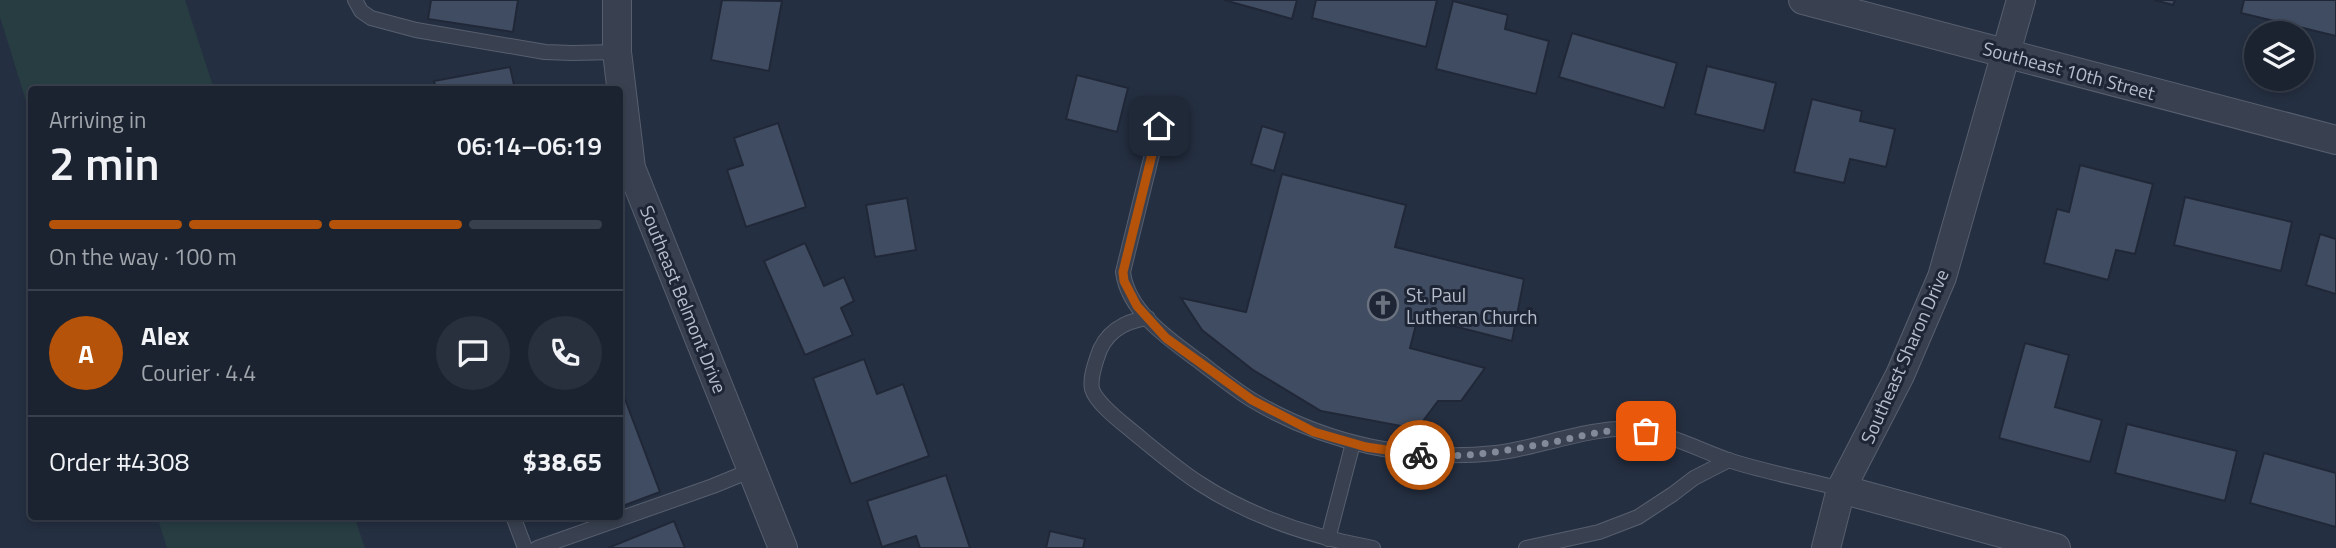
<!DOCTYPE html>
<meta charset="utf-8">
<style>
body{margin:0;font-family:"Titillium Web",sans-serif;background:#282f3d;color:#f1f3f6;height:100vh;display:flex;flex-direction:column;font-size:26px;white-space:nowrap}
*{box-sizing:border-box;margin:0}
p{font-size:23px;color:#a0a4ab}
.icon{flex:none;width:38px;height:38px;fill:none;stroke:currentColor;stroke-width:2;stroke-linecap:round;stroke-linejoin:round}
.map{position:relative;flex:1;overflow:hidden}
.sheet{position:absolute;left:28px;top:86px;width:595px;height:434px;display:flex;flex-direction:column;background:#1b2331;border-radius:7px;box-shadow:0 4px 10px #0003,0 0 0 2px #39404d}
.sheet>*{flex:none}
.fabs{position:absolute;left:2244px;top:21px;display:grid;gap:14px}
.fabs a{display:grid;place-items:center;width:70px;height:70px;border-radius:50%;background:#1b2331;box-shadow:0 4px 10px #0003,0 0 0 2px #39404d;font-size:35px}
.pin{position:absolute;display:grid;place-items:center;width:60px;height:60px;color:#fff;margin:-30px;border-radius:14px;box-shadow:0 4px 10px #0006}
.courier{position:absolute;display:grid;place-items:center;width:70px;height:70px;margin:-35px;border:5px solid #b45309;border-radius:50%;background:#fff;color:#222;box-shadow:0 2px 9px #0007}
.overview em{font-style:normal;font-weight:600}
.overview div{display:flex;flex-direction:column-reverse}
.overview{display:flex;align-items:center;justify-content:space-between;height:119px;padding:0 21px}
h1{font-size:46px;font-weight:600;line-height:52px}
.bar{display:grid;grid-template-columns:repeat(4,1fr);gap:10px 7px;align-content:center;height:84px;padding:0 21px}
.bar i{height:9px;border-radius:5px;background:#39404d}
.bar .current{background:#b45309}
.bar p{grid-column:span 4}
.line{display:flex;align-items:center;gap:18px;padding:0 21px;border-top:2px solid #39404d}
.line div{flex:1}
.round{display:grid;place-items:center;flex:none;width:74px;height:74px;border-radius:37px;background:#282f3d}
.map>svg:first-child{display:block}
.green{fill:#273d42}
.building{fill:#404c61;stroke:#202838;stroke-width:2}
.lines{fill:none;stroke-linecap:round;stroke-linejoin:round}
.service-casing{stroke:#575f6e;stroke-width:16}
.minor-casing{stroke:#575f6e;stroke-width:30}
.service{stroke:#394151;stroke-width:14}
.minor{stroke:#394151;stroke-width:28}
.done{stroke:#838b9b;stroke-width:7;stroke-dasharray:0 12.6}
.route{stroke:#b45309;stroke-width:9}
.labels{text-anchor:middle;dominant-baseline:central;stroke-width:6;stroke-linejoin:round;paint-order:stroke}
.street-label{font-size:19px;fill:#b6bdcb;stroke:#1e2636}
.poi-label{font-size:19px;fill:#b6bdcb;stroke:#1e2636;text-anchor:start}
</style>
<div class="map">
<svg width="2336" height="548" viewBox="0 0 2336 548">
<rect width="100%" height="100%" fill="#242f41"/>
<!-- green -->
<g class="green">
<polygon points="0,0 185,0 214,89 32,89 31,117 0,17"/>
<polygon points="157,516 354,516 365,548 167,548"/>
</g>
<!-- building -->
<g class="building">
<polygon points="431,0 518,0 513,32 428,19"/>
<polygon points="722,0 782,1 769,71 711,60"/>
<polygon points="1224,0 1297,0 1292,19"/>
<polygon points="1316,0 1437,0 1426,47 1312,18"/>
<polygon points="2154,0 2175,0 2173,5"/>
<polygon points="2244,0 2336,0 2336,36 2241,13"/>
<polygon points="1453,1 1508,15 1505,29 1549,41 1536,94 1436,69"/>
<polygon points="1572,33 1677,63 1664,108 1559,77"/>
<polygon points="1707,66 1776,83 1764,131 1695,114"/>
<polygon points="510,67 515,89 436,89 434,81"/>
<polygon points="1077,75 1128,88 1117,132 1066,119"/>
<polygon points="1812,99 1862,111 1860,121 1895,129 1886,167 1850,159 1844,183 1794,172"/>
<polygon points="778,123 806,207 746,227 727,170 743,165 734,138"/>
<polygon points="1262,126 1285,133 1274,171 1251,164"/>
<polygon points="2080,165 2153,184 2135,254 2116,250 2108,280 2044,263 2057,209 2069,212"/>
<polygon points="1282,174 1406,205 1395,247 1524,279 1512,341 1418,317 1410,348 1485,368 1461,401 1438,401 1417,429 1321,411 1253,370 1202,330 1181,298 1246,312"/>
<polygon points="2185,197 2292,222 2281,271 2174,245"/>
<polygon points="907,198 916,250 875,257 866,205"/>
<polygon points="2320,234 2336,239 2336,294 2306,285"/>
<polygon points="805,243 824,286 844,277 854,301 841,308 853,335 805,355 764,261"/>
<polygon points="2025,343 2069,355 2055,407 2102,420 2090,462 1999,438"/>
<polygon points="864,359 877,394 903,384 929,456 851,484 813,378"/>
<polygon points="620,386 660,492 620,507"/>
<polygon points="2127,424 2237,451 2225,501 2115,473"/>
<polygon points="2264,453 2336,473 2336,527 2250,503"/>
<polygon points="946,475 970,548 920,548 916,536 882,547 867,501"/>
<polygon points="577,516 594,516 579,522"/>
<polygon points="674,521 685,548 608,548"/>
<polygon points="1050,531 1085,539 1083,548 1046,548"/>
</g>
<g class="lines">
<!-- service casing -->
<g class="service-casing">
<g id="service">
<polyline points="355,0 361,11 371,18 416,30 545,52 572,53 617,52"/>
<path d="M1159,126L1123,272C1128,312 1170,340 1200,362C1217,375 1234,389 1252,400C1325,444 1411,462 1496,453C1538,448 1592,426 1632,429C1666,432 1697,449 1728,460C1765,472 1804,479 1841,489"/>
<path d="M1148,318C1124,321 1104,333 1097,358C1094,367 1090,379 1092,389C1096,403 1121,422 1132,431C1154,449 1176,468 1199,483C1251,517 1313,537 1373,548"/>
<polyline points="513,516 525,548"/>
<polyline points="1328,539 1353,443"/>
<polyline points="537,548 713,486 752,470"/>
<polyline points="1526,548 1599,532 1638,517 1673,494 1694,478 1729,460"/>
</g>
</g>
<!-- minor casing -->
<g class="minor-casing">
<g id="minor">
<polyline points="617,0 617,52 631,168 783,548"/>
<polyline points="1803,0 2336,140"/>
<polyline points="1841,489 2056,548"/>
<polyline points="1826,548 1841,489 1900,375 1942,277 2021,0"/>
</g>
</g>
<!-- service -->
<use href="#service" class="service"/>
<!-- minor -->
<use href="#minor" class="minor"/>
</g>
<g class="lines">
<!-- done -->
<path class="done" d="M1420,455C1464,459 1510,450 1554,442C1585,435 1614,427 1646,431"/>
<!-- route -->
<polyline class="route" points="1159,126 1123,272 1124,281 1137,306 1166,338 1252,400 1314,432 1366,447 1420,455"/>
</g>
<!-- icons -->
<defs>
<g id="church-ring" transform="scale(1.575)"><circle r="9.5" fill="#1e2636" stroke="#6b7280" stroke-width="1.5"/><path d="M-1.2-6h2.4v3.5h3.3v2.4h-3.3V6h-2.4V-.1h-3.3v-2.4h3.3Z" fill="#6b7280"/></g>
</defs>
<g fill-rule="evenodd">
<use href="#church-ring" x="1383" y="305"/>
</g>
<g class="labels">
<!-- street labels -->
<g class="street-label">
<text transform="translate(2069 70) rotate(15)">Southeast 10th Street</text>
<text transform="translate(684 299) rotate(68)">Southeast Belmont Drive</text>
<text transform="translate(1904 356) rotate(-66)">Southeast Sharon Drive</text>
</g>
<!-- poi labels -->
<g class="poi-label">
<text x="1406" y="294">St. Paul<tspan x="1406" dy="22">Lutheran Church</tspan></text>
</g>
</g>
</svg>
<div class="fabs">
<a><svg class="icon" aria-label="layers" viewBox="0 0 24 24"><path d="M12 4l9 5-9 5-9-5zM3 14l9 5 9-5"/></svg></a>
</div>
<div class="pin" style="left:1646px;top:431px;background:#ea580c"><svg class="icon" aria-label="bag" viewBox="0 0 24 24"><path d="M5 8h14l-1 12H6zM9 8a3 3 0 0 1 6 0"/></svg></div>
<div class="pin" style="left:1159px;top:126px;background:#1f2937"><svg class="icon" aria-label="home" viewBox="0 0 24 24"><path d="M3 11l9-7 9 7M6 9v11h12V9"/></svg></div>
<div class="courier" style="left:1420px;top:455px"><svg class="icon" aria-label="bike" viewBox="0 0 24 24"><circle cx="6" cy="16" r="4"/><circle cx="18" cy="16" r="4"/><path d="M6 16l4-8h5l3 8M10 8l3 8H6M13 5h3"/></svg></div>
<section class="sheet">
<div class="overview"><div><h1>2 min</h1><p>Arriving in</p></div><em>06:14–06:19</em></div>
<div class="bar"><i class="current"></i><i class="current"></i><i class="current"></i><i></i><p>On the way · 100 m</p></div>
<div class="line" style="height:126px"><b class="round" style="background:#b45309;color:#fff">A</b><div><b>Alex</b><p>Courier · 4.4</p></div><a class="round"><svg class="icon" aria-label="chat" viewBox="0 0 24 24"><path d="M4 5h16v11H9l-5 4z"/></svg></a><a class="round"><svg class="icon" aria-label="phone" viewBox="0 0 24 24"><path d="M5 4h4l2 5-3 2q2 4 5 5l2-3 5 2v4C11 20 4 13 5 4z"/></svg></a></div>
<div class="line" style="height:91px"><div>Order #4308</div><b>$38.65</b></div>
</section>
</div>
